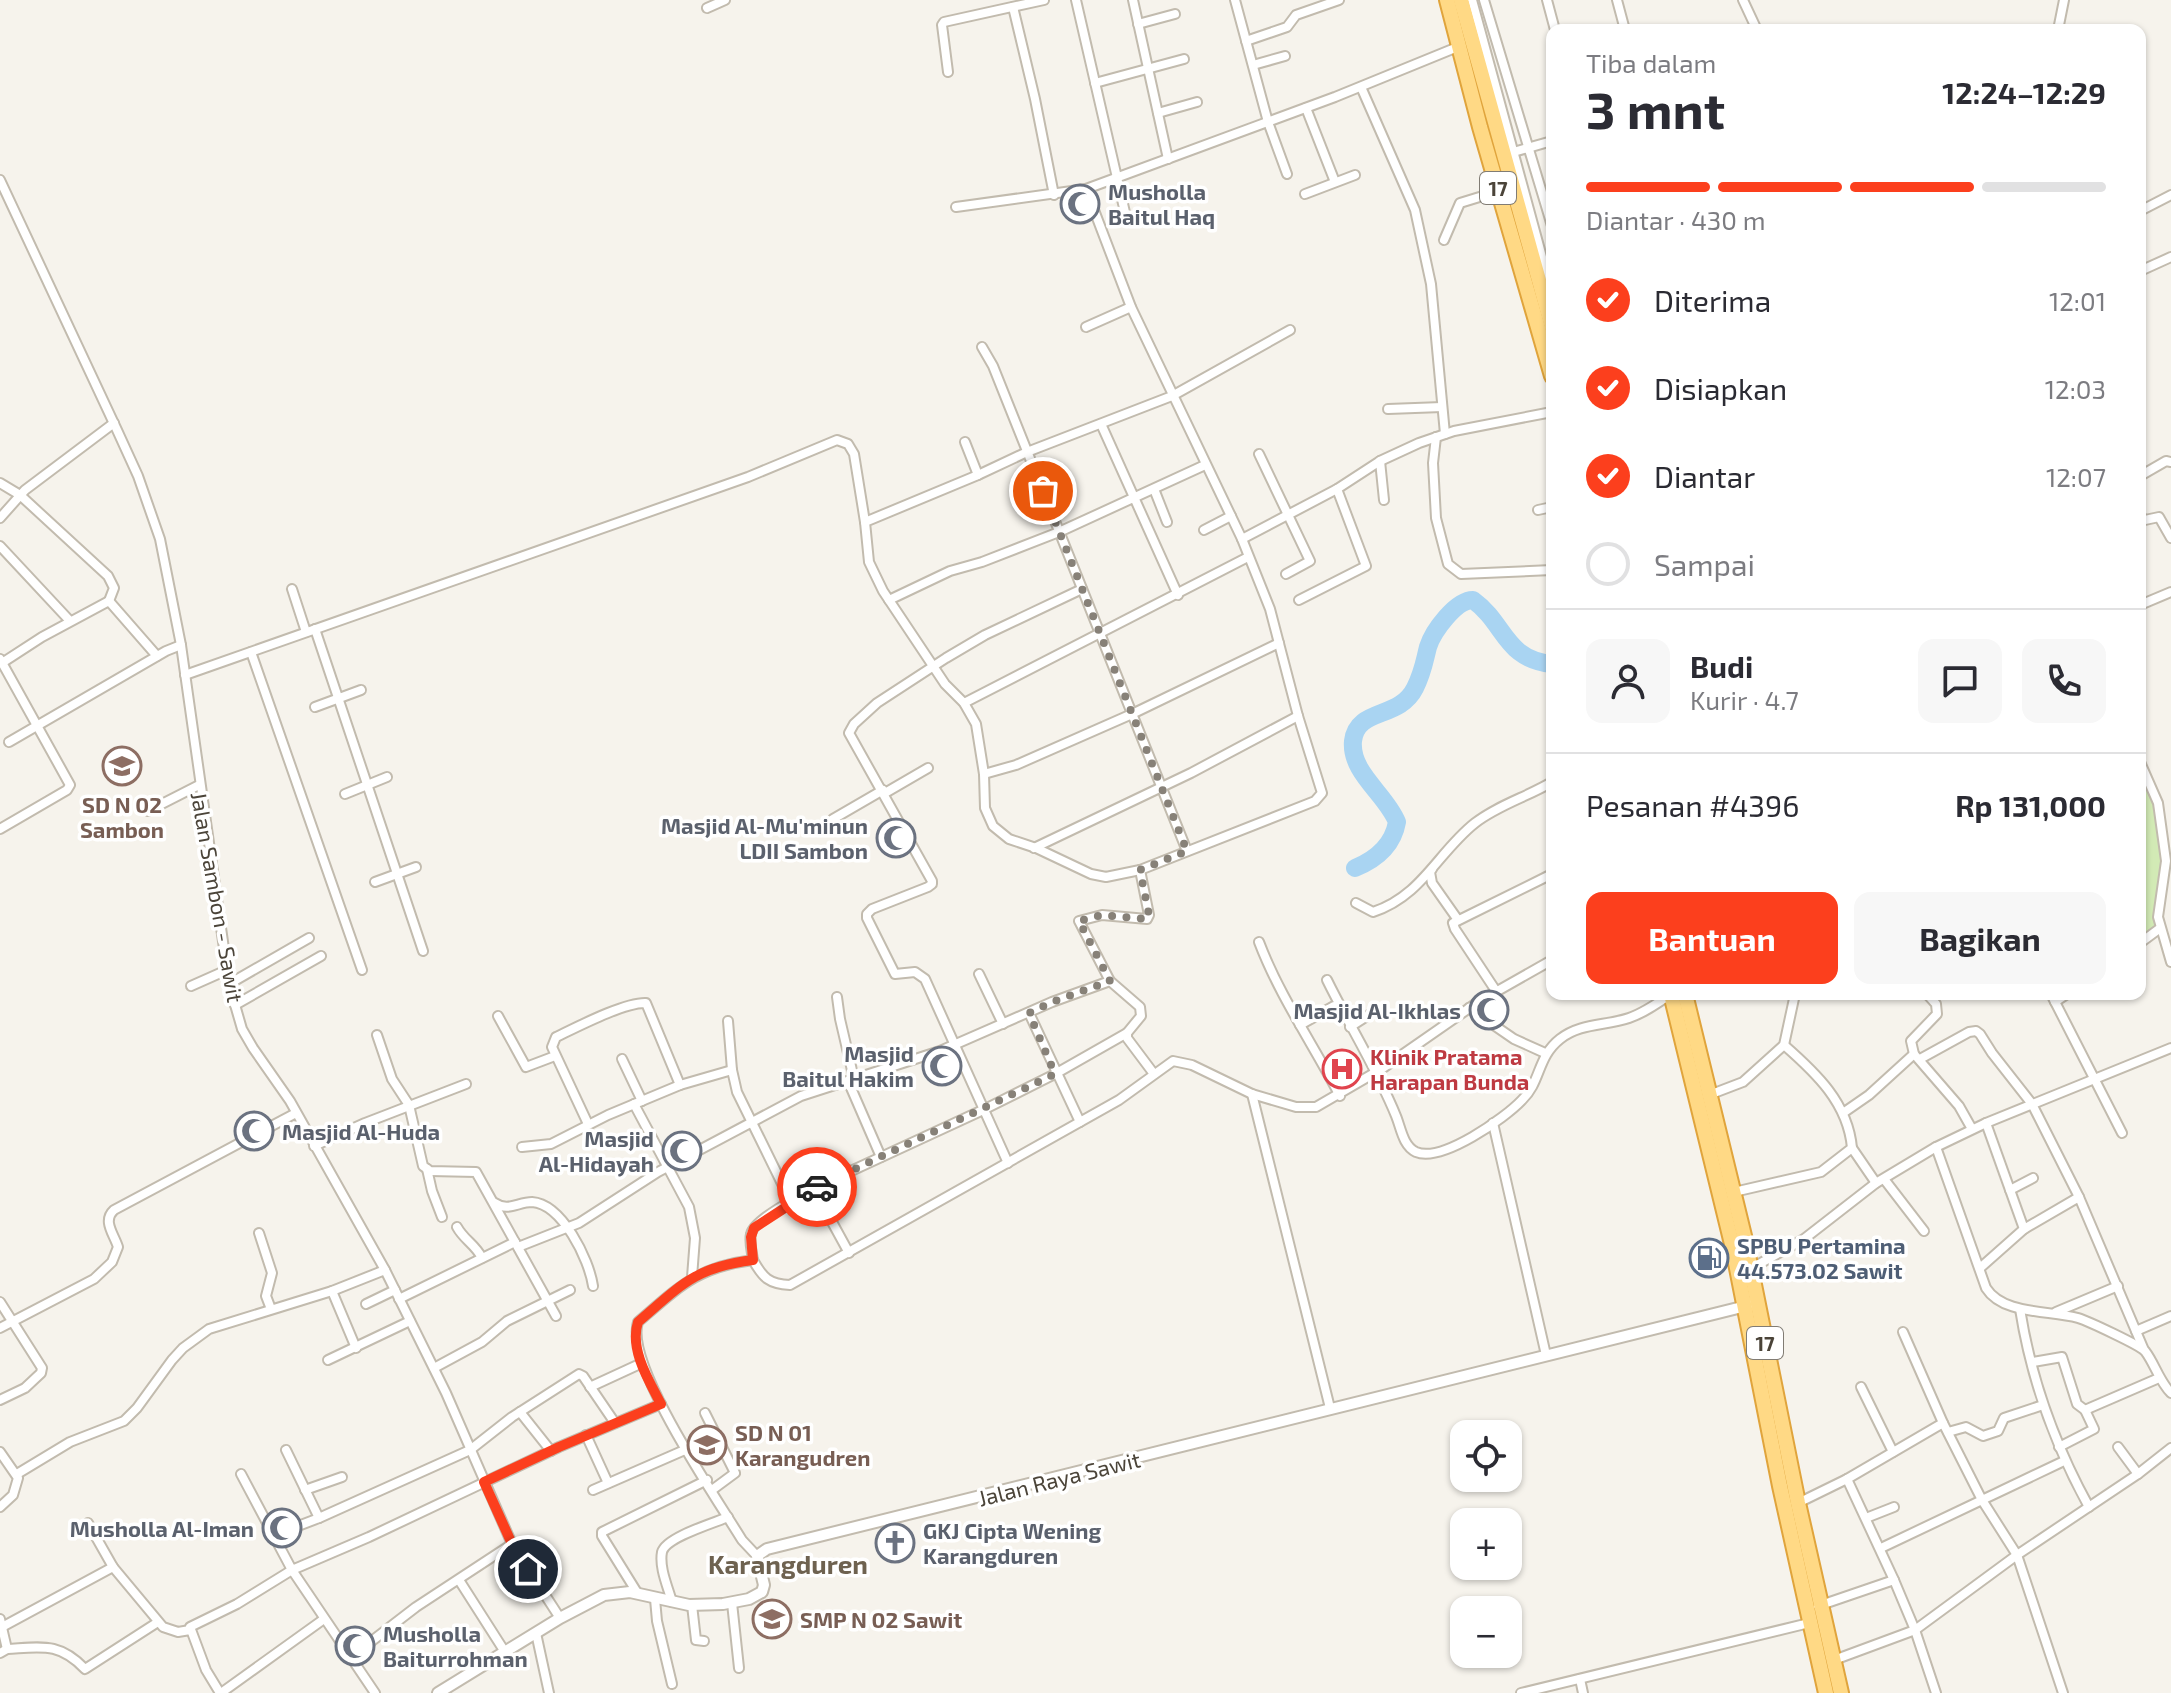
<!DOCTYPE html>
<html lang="id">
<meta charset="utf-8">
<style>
body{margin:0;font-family:"Exo 2",sans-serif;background:#f7f7f7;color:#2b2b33;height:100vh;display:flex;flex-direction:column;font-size:30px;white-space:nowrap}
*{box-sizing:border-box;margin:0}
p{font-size:26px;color:#7c7c81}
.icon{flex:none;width:44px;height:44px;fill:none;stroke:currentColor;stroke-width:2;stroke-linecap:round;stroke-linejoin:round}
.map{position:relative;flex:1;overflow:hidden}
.details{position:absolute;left:1546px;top:24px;width:600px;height:976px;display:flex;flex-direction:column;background:#fff;border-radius:16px;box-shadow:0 2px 6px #0004}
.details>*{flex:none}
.buttons{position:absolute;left:1450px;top:1420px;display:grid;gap:16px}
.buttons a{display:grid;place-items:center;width:72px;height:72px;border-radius:16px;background:#fff;box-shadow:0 2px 6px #0004;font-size:40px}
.pin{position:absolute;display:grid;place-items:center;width:68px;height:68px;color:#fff;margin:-34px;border:4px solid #fff;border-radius:50%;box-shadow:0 2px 8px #0007}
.courier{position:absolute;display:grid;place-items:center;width:80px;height:80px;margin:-40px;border:6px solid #fc3f1d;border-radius:50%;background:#fff;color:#222;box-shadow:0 2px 10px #0007}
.head em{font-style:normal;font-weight:700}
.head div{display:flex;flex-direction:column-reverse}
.head{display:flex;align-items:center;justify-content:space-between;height:136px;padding:0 40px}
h1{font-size:52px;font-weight:700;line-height:60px}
.bar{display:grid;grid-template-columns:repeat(4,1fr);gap:12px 8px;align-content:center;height:96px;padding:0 40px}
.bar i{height:10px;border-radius:6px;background:#e1e1e2}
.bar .current{background:#fc3f1d}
.bar p{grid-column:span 4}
.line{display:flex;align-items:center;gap:20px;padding:0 40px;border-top:2px solid #e1e1e2}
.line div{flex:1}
.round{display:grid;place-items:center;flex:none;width:84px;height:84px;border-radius:16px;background:#f7f7f7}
ol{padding:0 40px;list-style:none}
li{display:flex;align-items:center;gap:24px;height:88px}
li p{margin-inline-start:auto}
li .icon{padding:8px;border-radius:50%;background:#fc3f1d;color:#fff;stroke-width:4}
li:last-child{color:#7c7c81}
li i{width:44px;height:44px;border:4px solid #e1e1e2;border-radius:50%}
.action{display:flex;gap:16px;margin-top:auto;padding:16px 40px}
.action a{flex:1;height:92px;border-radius:16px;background:#fc3f1d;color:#fff;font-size:32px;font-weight:700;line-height:92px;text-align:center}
.action a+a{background:#f7f7f7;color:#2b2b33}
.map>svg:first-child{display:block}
.green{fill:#d2eab5}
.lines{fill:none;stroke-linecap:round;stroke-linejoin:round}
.river{stroke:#a9d4f2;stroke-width:18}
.minor-casing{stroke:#c2bbae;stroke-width:12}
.tertiary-casing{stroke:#c2bbae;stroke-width:14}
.trunk-casing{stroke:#e0a43c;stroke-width:18}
.minor{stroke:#fff;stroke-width:8}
.tertiary{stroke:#fff;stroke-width:10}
.trunk{stroke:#ffd985;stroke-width:14}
.done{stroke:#878178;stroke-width:8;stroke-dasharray:0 14.4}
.route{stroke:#fc3f1d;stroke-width:10}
.labels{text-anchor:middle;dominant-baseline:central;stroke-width:7;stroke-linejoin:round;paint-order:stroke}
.shield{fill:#fff;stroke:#817c74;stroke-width:2}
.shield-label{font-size:20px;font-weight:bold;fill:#4b4439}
.worship-label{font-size:22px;font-weight:bold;fill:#5b616d;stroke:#fff;text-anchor:end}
.education-label{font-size:22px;font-weight:bold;fill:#785e54;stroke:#fff;text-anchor:start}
.street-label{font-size:22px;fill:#4b4439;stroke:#fff}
.health-label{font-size:22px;font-weight:bold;fill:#be3a42;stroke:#fff;text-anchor:start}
.service-label{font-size:22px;font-weight:bold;fill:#4e5e75;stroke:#fff;text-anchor:start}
.quarter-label{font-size:26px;font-weight:bold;fill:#6e6250;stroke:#fff}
</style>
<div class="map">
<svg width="2171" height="1693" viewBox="0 0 2171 1693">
<rect width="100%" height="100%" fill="#f6f3ec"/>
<!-- green -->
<polygon class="green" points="2140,770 2154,797 2164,866 2157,930 2140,938"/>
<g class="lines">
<!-- river -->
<path class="river" d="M1355,868C1377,859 1393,845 1397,822C1386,794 1350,773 1353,741C1357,707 1399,720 1415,688C1423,672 1424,663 1428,647C1433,631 1456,600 1473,600C1506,624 1504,659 1552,664"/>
<!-- minor casing -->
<g class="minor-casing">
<g id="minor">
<polyline points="1076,0 1127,221"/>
<polyline points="1133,0 1168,159"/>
<polyline points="1235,0 1268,122 1287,174"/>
<polyline points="1472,0 1552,294"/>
<polyline points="1484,0 1552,226"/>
<polyline points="1547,0 1555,30"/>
<polyline points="1617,0 1625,30"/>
<polyline points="1743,0 1757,30"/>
<polyline points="1013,7 1035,99 1054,195"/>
<polyline points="707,8 725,0"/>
<polyline points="1138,24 1175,14"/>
<polyline points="2058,30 2064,0"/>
<polyline points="1246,41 1287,27 1296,15 1339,0"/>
<polyline points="1253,65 1285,56"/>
<polyline points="948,72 942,25 944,22 1044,0"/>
<polyline points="1095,83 1184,59"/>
<polyline points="1361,87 1415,210 1431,284 1445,434"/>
<polyline points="1306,108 1335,182"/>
<polyline points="1158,113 1197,102"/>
<polyline points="1510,153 1552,141"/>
<polyline points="0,180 117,430 138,476 160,539 181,645 229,984 242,1029 253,1048 290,1101 385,1270 446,1393 512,1544 560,1618"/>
<polyline points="1086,189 1131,307 1242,539 1270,609 1298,716 1322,793 1315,801 1140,870 1106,877 1091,874 1036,848 1009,839 993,826 985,808 984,774 976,724 964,703 945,684 883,591 869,562 865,522 978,475 1027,452 1172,396 1290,330"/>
<polyline points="1305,194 1355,175"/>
<polyline points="956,207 1086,189 1335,97 1460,46"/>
<polyline points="2140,211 2171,195"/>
<polyline points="1444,240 1460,203 1499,191"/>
<polyline points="2140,271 2171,257"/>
<polyline points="1086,327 1131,307"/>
<polyline points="982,347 993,366 1187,851"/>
<polyline points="1388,409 1442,407"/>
<polyline points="1101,424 1178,595"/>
<polyline points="1436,437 1433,463 1436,518 1448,564 1461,574 1552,570"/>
<polyline points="965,442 978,475"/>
<polyline points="1259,454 1310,561 1286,574"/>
<polyline points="1380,461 1384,500"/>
<polyline points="2140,476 2166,461 2171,462"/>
<polyline points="0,483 20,495 108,576 114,588 109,601"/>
<polyline points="1154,489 1167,522"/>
<polyline points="1538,510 1552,507"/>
<polyline points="2140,516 2145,520 2159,517 2171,538"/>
<polyline points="0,518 25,490 114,423"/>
<polyline points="1204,530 1231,516"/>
<polyline points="1242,539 1337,489 1380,461 1419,443 1454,431 1552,412"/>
<polyline points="0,546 70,621"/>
<polyline points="292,589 306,632"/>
<polyline points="889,600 950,571 982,562 1059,532 1205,465"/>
<polyline points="1299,600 1366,566 1337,489"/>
<polyline points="2140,605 2171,592"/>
<polyline points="315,629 423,951"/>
<polyline points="251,652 362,970"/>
<polyline points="0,659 70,785 67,790 0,829"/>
<polyline points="2,663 42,637 109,601 157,656"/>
<polyline points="185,675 748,477 837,440 848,444 854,454 865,522"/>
<polyline points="964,703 1248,557"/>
<polyline points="315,707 361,690"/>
<polyline points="9,742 166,651 181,645"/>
<polyline points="2140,762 2158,803 2166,861 2158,917 2171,962"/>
<polyline points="984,774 1016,765 1132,714 1279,643"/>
<polyline points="885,793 928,768"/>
<polyline points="345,794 387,777"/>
<polyline points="148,811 199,785"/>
<polyline points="833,819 883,790"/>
<polyline points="1034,848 1191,773 1298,716"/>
<polyline points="1432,869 1430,872 1432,883 1458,920"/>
<polyline points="1140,870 1149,915 1147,919 1102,915 1079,921 1110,981 1140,1007 1141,1016 1127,1033 1127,1038 1154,1074"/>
<polyline points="375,882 416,867"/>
<path d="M1356,903L1373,912C1422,896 1438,852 1475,823C1498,805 1527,797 1552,782"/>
<path d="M1259,942C1280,997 1313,1044 1340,1096"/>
<polyline points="2140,943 2159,929"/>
<polyline points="979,974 1003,1024"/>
<path d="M1327,980C1349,1025 1377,1069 1396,1116C1401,1128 1403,1146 1416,1152C1442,1163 1505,1118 1522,1100C1541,1082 1537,1057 1560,1039C1580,1023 1605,1026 1629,1018C1644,1013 1658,1003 1671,994"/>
<polyline points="229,984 309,938"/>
<polyline points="191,986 227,970"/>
<polyline points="1496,991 1455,929 1453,923 1552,874"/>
<polyline points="1927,994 1936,1004 1937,1014 1911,1041 1914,1054 1959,1106 1972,1129"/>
<polyline points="2051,994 2122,1133"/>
<polyline points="837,997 840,1019 854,1079"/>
<polyline points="2055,1002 2067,994"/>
<polyline points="235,1005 321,956"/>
<polyline points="1469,1008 1514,1039 1545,1053"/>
<polyline points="1029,1013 1080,1122"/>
<polyline points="498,1016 526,1067 555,1056"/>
<polyline points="728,1021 732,1070 737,1092 791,1202"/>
<polyline points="1300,1025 1334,1006 1341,1010"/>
<polyline points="1350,1027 1378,1009"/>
<polyline points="377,1035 392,1079 409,1105 423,1166 430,1171 476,1172 556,1316"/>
<polyline points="622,1059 642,1101"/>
<polyline points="1920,1059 1969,1032 1976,1031 1980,1034 1992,1053 2032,1104 2079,1197 2144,1350"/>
<polyline points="848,1081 881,1157"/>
<polyline points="1252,1094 1330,1408"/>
<polyline points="1709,1095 1743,1082 1784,1045 1795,994"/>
<polyline points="634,1104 689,1207 695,1238 692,1277"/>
<polyline points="1843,1113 1869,1095 1914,1054"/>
<polyline points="1493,1123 1546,1355"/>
<polyline points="1986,1123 2024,1229"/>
<path d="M588,1124L552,1047L556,1037C577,1027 625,1002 646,1003L680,1085"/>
<polyline points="314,1146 365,1123 466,1084"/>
<polyline points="522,1147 551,1144 608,1115 680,1085 732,1070"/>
<path d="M1936,1147L1986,1288C2003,1315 2049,1310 2078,1318C2088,1321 2139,1345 2145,1351C2155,1364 2159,1381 2171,1393"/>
<polyline points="1852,1148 1876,1183"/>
<polyline points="1008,1163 925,979 915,972 895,974 867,918 867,914 872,909 928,887 932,884 932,881 849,733 854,724 877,703 946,658 985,635 1082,589"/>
<polyline points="427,1169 432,1191 442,1217"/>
<polyline points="1884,1179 1924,1231"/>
<polyline points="814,1189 849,1253"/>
<polyline points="2010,1190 2033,1178"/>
<path d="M1734,1192L1821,1172L1852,1148C1848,1103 1816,1073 1784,1045"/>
<path d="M495,1203C508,1212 518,1202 532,1202C562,1204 589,1259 593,1286"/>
<path d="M457,1227C464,1240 475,1244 482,1258"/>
<polyline points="259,1233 272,1273 266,1296 271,1309"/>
<polyline points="518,1247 579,1223 658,1172 801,1096 940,1051 1052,1002 1110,981"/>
<path d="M753,1260C752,1252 749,1242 751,1234C754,1218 810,1191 825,1183L983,1110L1055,1074L1127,1033"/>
<polyline points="1980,1268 2024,1229 2079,1197"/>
<polyline points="1750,1269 1804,1239 1876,1183 1936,1147 1986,1123 2171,1048"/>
<polyline points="332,1291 356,1348"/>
<polyline points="399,1299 515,1242"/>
<polyline points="0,1302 42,1368 41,1373 25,1388 0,1400"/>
<polyline points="366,1304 395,1290"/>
<path d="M2020,1309C2031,1379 2055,1445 2089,1507"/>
<polyline points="2056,1312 2118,1286"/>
<path d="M0,1328L94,1279L112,1262L118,1247C114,1234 102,1221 114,1210L296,1113"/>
<polyline points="2136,1331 2171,1316"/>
<polyline points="1903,1332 1943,1423"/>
<polyline points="328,1360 410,1321"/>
<polyline points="2033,1362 2062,1357 2077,1404 2085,1410 2159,1378"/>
<polyline points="434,1368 482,1342 507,1321 570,1290"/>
<polyline points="590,1387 642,1363"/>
<polyline points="1861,1387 1893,1452"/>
<polyline points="520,1412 551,1451"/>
<polyline points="705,1413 735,1473 712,1490"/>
<polyline points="1948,1432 1966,1427 1983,1436 1998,1431 2004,1418 2043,1405"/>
<polyline points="586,1435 608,1483"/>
<polyline points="2059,1447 2094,1429 2085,1410"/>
<polyline points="2118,1447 2138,1474"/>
<polyline points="286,1450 319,1518"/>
<polyline points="0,1452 18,1478 13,1495 0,1507"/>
<polyline points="17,1474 70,1442 124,1421 137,1408 172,1360 183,1348 209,1329 332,1291 385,1270"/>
<polyline points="241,1474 292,1570 369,1537 559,1447 661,1404"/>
<polyline points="305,1490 342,1477"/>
<polyline points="593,1490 687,1449"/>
<polyline points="1798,1503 1847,1479 1943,1423 1982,1500 2064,1461"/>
<polyline points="1866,1518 1894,1507"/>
<polyline points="88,1523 113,1567 163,1627 178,1632 190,1630"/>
<polyline points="272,1536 319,1518 470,1450 512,1417 579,1374 583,1376 615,1423"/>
<polyline points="1881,1548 1982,1500 2017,1555 2063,1693"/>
<path d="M757,1556L742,1540C717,1499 624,1364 638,1322C679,1287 697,1267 753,1260C763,1278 769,1284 790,1285L1119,1100L1173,1061L1192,1065L1252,1094L1296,1107H1316L1383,1068L1478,1002L1552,960"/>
<polyline points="459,1580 505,1652"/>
<polyline points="1894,1580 1915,1630 1936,1693"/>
<polyline points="638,1594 602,1536 602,1532 707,1480"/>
<polyline points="655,1599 657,1621 672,1684"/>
<path d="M672,1602C668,1587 659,1568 662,1552C666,1537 714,1523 728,1517"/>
<polyline points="732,1603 739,1668"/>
<polyline points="692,1605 696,1640 704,1641"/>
<polyline points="1818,1606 1894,1580 1847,1479"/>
<polyline points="0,1619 7,1649"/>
<polyline points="2,1627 113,1567"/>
<polyline points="536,1633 549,1693"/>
<path d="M0,1653L7,1649C42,1647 59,1642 85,1669L158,1622"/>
<polyline points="351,1657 416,1607 512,1544"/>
<polyline points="1834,1660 1915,1630 2017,1555 2138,1474 2171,1448"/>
<polyline points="1580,1679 1583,1693"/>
<polyline points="220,1693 206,1670 190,1627 237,1604 292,1570 375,1693"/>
<polyline points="221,1693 324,1619"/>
<polyline points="1521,1693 1809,1623"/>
</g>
</g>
<!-- tertiary casing -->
<g class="tertiary-casing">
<polyline id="tertiary" points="438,1693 560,1618 604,1595 630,1592 689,1605 723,1604 749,1599 762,1592 764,1585 757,1556 767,1549 1750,1305"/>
</g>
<!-- trunk casing -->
<g class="trunk-casing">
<g id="trunk">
<polyline points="1447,0 1480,127 1552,376"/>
<polyline points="1461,0 1552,327"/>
<polyline points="1671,994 1733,1248 1780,1486 1826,1693"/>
<polyline points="1685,994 1745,1240 1798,1503 1841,1693"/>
</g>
</g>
<!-- minor -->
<use href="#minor" class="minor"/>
<!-- tertiary -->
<use href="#tertiary" class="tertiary"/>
<!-- trunk -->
<use href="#trunk" class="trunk"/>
</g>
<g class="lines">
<!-- done -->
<polyline class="done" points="817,1187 1055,1074 1029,1013 1052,1002 1110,981 1079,921 1102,915 1147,919 1149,915 1140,870 1187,851 1043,491"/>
<!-- route -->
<path class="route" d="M528,1569L512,1544L484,1482L559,1447L661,1404C649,1381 629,1349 638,1322C680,1286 695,1267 753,1260L751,1237L754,1228L817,1187"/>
</g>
<!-- icons -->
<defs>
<g id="mosque-ring" transform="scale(2)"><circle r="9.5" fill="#fff" stroke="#6b7280" stroke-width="1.5"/><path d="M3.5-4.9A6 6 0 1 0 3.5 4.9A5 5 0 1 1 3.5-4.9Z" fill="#6b7280"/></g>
<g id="school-ring" transform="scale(2)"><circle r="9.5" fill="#fff" stroke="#8d6e63" stroke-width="1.5"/><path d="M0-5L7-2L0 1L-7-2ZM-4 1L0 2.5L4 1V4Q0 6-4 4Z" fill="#8d6e63"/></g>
<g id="hospital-ring" transform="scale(2)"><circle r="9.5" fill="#fff" stroke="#e0444e" stroke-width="1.5"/><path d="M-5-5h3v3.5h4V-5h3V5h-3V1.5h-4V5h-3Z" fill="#e0444e"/></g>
<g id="fuel-ring" transform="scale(2)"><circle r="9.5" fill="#fff" stroke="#5c6f8a" stroke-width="1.5"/><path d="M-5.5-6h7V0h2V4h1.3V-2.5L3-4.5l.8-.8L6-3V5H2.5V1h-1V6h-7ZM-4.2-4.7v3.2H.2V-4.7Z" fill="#5c6f8a"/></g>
<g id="church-ring" transform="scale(2)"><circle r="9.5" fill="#fff" stroke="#6b7280" stroke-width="1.5"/><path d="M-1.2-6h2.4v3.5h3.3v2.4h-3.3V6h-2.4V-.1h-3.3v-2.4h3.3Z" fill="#6b7280"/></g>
</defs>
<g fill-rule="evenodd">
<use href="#mosque-ring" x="1080" y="204"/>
<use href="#school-ring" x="122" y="766"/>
<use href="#mosque-ring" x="896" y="838"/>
<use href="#mosque-ring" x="1489" y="1010"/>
<use href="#mosque-ring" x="942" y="1066"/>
<use href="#hospital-ring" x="1342" y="1069"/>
<use href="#mosque-ring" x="254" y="1131"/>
<use href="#mosque-ring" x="682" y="1151"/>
<use href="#fuel-ring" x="1709" y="1258"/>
<use href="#school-ring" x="707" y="1445"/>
<use href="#mosque-ring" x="282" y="1528"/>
<use href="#church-ring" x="895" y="1543"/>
<use href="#school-ring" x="772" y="1619"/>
<use href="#mosque-ring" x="355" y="1646"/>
</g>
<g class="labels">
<!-- shield labels -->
<g class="shield">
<rect x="1480" y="172" width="36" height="32" rx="6"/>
<rect x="1747" y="1327" width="36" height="32" rx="6"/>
</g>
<g class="shield-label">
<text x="1498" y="188">17</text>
<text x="1765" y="1343">17</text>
</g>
<!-- worship labels -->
<g class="worship-label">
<text x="1108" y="191" text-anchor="start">Musholla<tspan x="1108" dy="25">Baitul Haq</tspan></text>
<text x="868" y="825">Masjid Al-Mu'minun<tspan x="868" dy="25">LDII Sambon</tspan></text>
<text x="1461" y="1010">Masjid Al-Ikhlas</text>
<text x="914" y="1053">Masjid<tspan x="914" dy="25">Baitul Hakim</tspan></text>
<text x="282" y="1131" text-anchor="start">Masjid Al-Huda</text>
<text x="654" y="1138">Masjid<tspan x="654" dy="25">Al-Hidayah</tspan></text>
<text x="254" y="1528">Musholla Al-Iman</text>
<text x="923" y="1530" text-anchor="start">GKJ Cipta Wening<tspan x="923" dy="25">Karangduren</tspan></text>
<text x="383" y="1633" text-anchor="start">Musholla<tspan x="383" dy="25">Baiturrohman</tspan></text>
</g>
<!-- education labels -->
<g class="education-label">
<text x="122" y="804" text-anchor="middle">SD N 02<tspan x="122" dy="25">Sambon</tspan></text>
<text x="735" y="1432">SD N 01<tspan x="735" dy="25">Karangudren</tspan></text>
<text x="800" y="1619">SMP N 02 Sawit</text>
</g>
<!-- street labels -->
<g class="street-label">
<text transform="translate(218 897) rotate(80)">Jalan Sambon - Sawit</text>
<text transform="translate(1059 1478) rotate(-14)">Jalan Raya Sawit</text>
</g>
<!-- health labels -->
<g class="health-label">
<text x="1370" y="1056">Klinik Pratama<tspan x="1370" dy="25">Harapan Bunda</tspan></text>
</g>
<!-- service labels -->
<g class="service-label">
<text x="1737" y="1245">SPBU Pertamina<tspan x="1737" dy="25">44.573.02 Sawit</tspan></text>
</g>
<!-- quarter labels -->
<g class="quarter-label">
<text x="788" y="1563">Karangduren</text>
</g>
</g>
</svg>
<div class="buttons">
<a><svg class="icon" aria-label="locate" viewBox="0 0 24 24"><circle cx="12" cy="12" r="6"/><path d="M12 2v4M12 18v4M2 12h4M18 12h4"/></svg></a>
<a>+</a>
<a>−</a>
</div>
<div class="pin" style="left:1043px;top:491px;background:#ea580c"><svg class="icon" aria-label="bag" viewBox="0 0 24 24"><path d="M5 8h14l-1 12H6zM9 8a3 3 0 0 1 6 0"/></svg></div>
<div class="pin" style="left:528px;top:1569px;background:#1f2937"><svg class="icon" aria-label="home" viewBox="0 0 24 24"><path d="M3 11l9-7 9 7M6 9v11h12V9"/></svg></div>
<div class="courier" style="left:817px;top:1187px"><svg class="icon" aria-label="car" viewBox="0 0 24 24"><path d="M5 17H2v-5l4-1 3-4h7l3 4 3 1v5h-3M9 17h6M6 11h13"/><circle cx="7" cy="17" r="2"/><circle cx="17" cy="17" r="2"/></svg></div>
<section class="details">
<div class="head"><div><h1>3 mnt</h1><p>Tiba dalam</p></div><em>12:24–12:29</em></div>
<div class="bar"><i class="current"></i><i class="current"></i><i class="current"></i><i></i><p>Diantar · 430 m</p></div>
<ol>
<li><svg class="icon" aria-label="check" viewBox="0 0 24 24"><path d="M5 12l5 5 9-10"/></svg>Diterima<p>12:01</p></li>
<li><svg class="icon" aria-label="check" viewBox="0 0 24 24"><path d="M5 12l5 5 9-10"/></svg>Disiapkan<p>12:03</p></li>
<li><svg class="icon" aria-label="check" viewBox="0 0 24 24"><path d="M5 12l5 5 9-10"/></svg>Diantar<p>12:07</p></li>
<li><i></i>Sampai</li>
</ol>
<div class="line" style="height:144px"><a class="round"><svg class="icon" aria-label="person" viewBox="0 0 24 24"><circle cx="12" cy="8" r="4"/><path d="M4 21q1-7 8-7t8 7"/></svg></a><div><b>Budi</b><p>Kurir · 4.7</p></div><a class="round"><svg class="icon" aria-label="chat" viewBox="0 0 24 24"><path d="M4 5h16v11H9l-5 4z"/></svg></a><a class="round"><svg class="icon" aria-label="phone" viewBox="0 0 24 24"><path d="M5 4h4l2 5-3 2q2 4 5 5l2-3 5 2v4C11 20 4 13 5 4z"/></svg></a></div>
<div class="line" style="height:104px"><div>Pesanan #4396</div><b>Rp 131,000</b></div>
<div class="action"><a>Bantuan</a><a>Bagikan</a></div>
</section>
</div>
